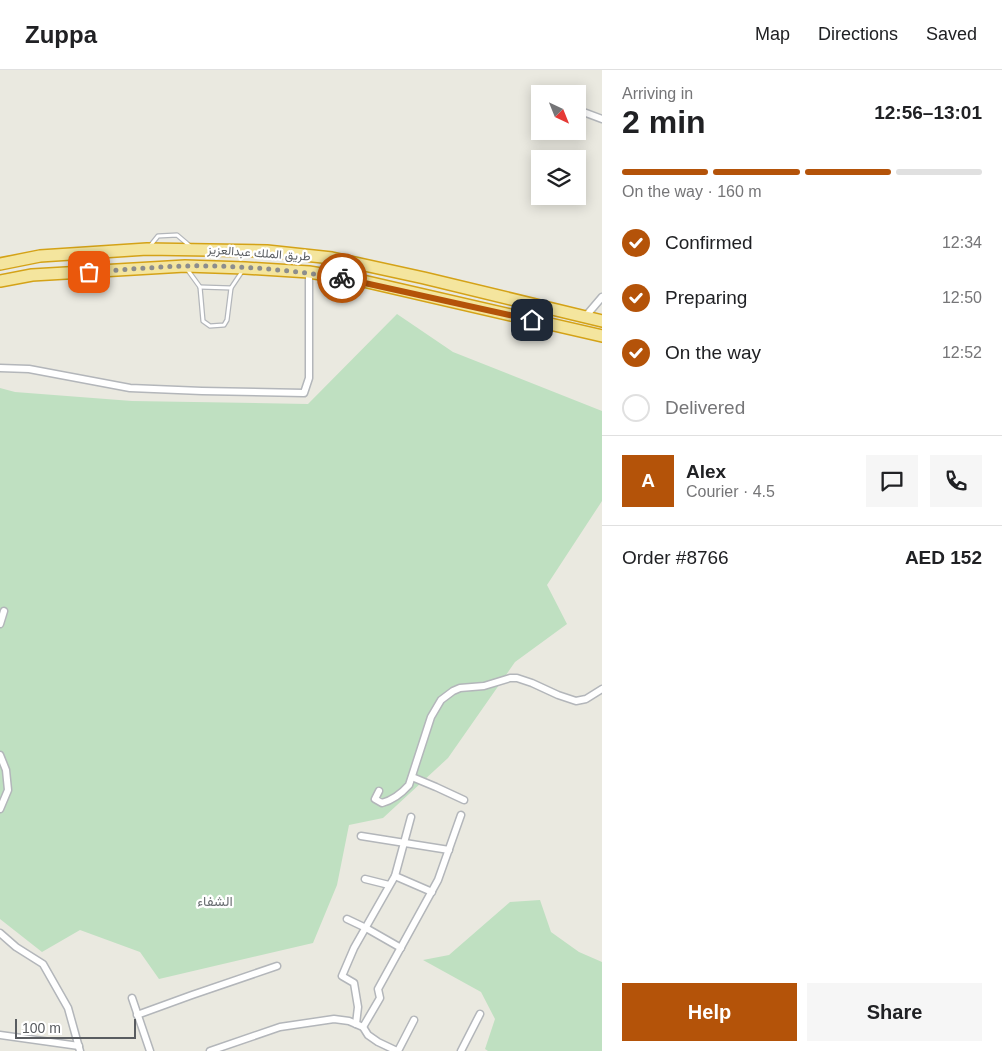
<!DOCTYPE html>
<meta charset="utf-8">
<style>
body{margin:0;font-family:Arial,Vazirmatn,sans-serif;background:#f6f6f6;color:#202124;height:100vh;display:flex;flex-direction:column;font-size:19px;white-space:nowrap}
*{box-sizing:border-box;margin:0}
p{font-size:16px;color:#757577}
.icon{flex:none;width:28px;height:28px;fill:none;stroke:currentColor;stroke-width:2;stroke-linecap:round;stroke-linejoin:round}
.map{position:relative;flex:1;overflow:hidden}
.details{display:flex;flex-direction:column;background:#fff;width:400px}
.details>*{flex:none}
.needle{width:32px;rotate:137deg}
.controls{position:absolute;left:531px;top:15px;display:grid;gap:10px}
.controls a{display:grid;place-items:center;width:55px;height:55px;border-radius:0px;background:#fff;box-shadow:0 2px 12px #0003;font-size:25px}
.scale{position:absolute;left:15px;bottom:12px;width:121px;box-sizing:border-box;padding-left:5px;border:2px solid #595c60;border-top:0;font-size:14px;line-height:18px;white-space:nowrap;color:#595c60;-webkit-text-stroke:4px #fff;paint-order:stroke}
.pin{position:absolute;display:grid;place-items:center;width:42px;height:42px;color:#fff;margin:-21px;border-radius:10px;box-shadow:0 2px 8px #0006}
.courier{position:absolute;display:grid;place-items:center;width:50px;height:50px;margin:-25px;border:4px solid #b45309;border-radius:50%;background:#fff;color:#222;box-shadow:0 1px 6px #0007}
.head em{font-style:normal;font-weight:600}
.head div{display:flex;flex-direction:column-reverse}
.head{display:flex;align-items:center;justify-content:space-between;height:85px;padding:0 20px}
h1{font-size:32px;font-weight:600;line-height:38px}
.bar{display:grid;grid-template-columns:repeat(4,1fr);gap:8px 5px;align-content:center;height:60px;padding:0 20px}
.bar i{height:6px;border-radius:4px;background:#e0e0e0}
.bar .selected{background:#b45309}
.bar p{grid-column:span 4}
.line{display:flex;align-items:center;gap:12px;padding:0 20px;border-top:1px solid #e0e0e0}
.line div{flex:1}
.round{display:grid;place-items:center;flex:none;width:52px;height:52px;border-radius:0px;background:#f6f6f6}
ol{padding:0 20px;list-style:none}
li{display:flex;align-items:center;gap:15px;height:55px}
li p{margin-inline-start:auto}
li .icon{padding:5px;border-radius:50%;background:#b45309;color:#fff;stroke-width:4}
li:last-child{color:#757577}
li i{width:28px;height:28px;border:2px solid #e0e0e0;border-radius:50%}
.primary-button{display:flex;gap:10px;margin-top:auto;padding:10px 20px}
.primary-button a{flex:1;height:58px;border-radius:0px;background:#b45309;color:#fff;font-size:20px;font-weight:600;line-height:58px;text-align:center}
.primary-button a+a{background:#f6f6f6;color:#202124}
header{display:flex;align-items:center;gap:30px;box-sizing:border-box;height:70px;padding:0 25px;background:#fff;border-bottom:1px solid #e0e0e0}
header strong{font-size:24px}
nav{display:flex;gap:28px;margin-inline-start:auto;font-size:18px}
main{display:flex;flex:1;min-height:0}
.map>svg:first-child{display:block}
.green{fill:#bfe0c1}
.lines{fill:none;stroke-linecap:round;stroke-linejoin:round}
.service-casing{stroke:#b3b6ba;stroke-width:5.5}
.minor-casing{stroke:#b3b6ba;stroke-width:9}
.trunk-casing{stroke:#d4a217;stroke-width:14}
.service{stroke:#fff;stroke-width:3}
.minor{stroke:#fff;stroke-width:6}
.trunk{stroke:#f4e59e;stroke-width:11}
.done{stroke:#8c8d8d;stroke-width:5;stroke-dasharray:0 9}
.route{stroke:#b45309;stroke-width:6}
.labels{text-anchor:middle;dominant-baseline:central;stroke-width:4.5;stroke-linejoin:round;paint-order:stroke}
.street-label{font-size:12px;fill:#595c60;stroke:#fff}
.neighbourhood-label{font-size:14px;fill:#6a6e72;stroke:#fff}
</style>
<header>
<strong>Zuppa</strong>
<nav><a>Map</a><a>Directions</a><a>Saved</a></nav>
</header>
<main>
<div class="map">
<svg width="602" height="981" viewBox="0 0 602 981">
<rect width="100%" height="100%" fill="#eae9e0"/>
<!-- green -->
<g class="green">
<polygon points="397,244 453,282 602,341 602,431 547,515 567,554 515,592 448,688 383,748 349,755 337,815 313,873 159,909 140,882 80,860 42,882 0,849 0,318 15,322 132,331 308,334"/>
<polygon points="540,830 551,862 579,882 602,892 602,981 488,981 485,979 495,949 481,922 423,890 449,885 510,832"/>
</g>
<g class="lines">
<!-- service casing -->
<g class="service-casing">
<g id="service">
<polyline points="150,176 158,166 177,165 190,176"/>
<polyline points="187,199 200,217 203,251 210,256 224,255 227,250 231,218 243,200"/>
<polyline points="200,217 231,218"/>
</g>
</g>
<!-- minor casing -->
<g class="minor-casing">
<g id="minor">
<polyline points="578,40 602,49"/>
<polyline points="585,247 602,227"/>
<polyline points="0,298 29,299 130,318 202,321 304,323 309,308 309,202"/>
<polyline points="0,554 4,541"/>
<polyline points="0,685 6,700 8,720 0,739"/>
<polyline points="412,707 436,717 464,730"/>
<path d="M379,721L375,729L382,733C393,730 401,724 409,715L431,647L441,630L453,621L460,618L484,616L510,608H517L532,613L558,625L576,631L586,629L602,619"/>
<polyline points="361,766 449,780"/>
<polyline points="395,806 432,822"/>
<polyline points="365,809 389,815"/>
<polyline points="347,849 366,858 401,878"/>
<polyline points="0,863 16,877 43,894 68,938 80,981"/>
<polyline points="132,928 150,981"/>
<polyline points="137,945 192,925 277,896"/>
<polyline points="356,954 358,937 354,913 342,906 354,878 395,806 411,747"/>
<polyline points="363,957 380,928 378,919 438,810 461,745"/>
<polyline points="0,965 79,976"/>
<polyline points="210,981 280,957 334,949 349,951 363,957 368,965 378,972 397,981"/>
<polyline points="398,981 414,950"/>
<polyline points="461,981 480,944"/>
</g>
</g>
<!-- trunk casing -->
<g class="trunk-casing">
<g id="trunk">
<polyline points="0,194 40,186 147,179 267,181 332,188 424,208 602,251"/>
<polyline points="0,211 32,205 185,196 245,198 309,202 363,211 602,266"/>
</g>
</g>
<!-- service -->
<use href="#service" class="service"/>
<!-- minor -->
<use href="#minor" class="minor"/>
<!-- trunk -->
<use href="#trunk" class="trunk"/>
</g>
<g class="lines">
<!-- done -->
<path class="done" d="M89,202C121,200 153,197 185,196C237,195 290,200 342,208"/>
<!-- route -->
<polyline class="route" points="342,208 532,250"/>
</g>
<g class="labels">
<!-- street labels -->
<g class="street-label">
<text transform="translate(259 183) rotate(4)">طريق الملك عبدالعزيز</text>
</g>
<!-- neighbourhood labels -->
<g class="neighbourhood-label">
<text x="215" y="831">الشفاء</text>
</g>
</g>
</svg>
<div class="controls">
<a><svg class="needle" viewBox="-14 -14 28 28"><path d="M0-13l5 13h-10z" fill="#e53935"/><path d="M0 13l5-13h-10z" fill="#757577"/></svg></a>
<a><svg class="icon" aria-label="layers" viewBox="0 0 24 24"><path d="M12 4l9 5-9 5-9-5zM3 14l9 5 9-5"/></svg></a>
</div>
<div class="scale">100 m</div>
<div class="pin" style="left:89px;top:202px;background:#ea580c"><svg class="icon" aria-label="bag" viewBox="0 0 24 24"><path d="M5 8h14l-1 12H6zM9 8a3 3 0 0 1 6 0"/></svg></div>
<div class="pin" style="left:532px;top:250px;background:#1f2937"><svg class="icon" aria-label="home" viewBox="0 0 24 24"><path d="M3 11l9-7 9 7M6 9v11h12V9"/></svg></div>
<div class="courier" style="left:342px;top:208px"><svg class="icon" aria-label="bike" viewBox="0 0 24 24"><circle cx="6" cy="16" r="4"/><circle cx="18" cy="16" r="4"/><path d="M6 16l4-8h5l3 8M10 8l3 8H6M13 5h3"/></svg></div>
</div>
<section class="details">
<div class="head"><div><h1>2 min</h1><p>Arriving in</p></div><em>12:56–13:01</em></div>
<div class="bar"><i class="selected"></i><i class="selected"></i><i class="selected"></i><i></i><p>On the way · 160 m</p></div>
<ol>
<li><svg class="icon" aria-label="check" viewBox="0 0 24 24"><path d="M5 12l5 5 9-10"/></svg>Confirmed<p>12:34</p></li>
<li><svg class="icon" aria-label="check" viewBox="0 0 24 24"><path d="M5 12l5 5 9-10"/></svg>Preparing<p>12:50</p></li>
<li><svg class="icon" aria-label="check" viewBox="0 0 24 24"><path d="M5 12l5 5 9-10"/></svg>On the way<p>12:52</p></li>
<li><i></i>Delivered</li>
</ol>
<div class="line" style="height:90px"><b class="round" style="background:#b45309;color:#fff">A</b><div><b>Alex</b><p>Courier · 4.5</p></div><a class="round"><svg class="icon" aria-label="chat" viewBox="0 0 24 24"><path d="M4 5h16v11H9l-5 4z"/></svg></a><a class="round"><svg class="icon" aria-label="phone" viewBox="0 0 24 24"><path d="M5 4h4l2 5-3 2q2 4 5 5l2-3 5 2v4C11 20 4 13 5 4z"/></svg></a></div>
<div class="line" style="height:65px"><div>Order #8766</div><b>AED 152</b></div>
<div class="primary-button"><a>Help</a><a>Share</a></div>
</section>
</main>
